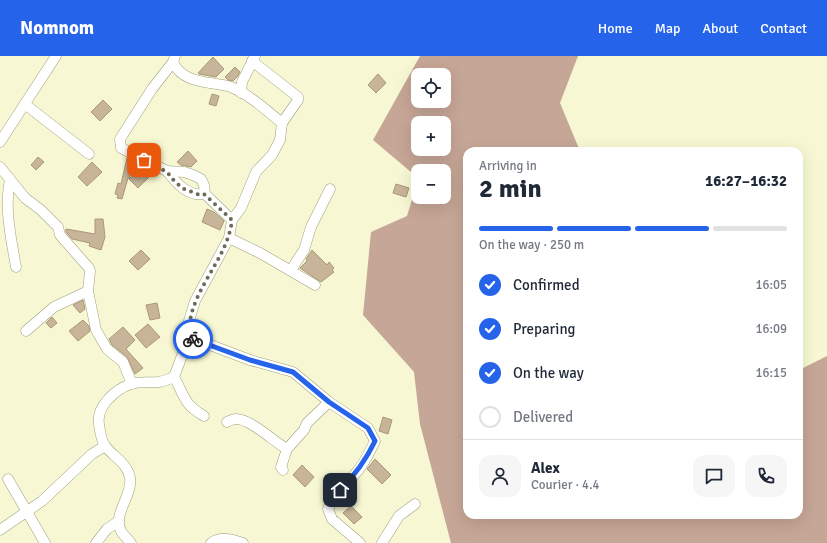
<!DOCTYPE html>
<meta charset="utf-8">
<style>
body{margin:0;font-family:Signika,sans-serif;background:#f6f6f7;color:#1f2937;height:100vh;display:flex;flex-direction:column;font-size:15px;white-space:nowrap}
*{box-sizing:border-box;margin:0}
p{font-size:13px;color:#747a83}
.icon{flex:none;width:22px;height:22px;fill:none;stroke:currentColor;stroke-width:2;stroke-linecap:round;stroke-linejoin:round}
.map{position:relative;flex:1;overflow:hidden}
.drawer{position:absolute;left:463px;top:91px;width:340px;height:372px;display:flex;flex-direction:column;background:#fff;border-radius:12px;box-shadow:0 4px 16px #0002}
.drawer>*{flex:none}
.controls{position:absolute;left:411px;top:12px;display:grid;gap:8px}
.controls a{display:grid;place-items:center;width:40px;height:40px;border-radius:8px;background:#fff;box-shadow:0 4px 16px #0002;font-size:20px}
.pin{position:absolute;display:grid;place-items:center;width:34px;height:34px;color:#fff;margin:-17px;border-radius:8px;box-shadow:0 2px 6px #0006}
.courier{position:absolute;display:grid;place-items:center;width:40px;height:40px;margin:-20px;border:3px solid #2563eb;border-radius:50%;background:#fff;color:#222;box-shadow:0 1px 5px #0007}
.head em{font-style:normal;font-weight:700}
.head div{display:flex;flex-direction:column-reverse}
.head{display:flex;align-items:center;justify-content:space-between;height:68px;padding:0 16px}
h1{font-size:26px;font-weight:700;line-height:30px}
.bar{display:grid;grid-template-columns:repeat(4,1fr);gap:6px 4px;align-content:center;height:48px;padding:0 16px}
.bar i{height:5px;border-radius:3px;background:#e0e1e3}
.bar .current{background:#2563eb}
.bar p{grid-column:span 4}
.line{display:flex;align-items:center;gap:10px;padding:0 16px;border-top:1px solid #e0e1e3}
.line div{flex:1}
.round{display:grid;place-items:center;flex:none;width:42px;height:42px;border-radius:12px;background:#f6f6f7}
ol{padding:0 16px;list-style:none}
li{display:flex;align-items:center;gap:12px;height:44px}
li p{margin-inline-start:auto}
li .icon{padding:4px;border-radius:50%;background:#2563eb;color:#fff;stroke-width:4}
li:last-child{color:#747a83}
li i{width:22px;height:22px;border:2px solid #e0e1e3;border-radius:50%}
header{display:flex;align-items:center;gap:24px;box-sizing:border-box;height:56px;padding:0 20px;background:#2563eb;color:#fff}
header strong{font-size:19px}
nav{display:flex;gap:22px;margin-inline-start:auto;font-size:14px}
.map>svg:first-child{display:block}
.forest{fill:#c6a696;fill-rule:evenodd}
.building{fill:#c8b599;stroke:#aa9778}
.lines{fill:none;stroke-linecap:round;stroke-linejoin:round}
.minor-casing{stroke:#9e9f7c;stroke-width:11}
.minor{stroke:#fff;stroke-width:10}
.done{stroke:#6b6b56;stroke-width:4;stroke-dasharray:0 7.2}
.route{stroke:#2563eb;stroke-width:5}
</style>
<header>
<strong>Nomnom</strong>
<nav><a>Home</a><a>Map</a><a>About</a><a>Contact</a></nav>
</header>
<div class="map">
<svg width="827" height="487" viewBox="0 0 827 487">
<rect width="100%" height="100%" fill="#f7f8d3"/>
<!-- forest -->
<path class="forest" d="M420,0H578L560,47L580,95H467V459H799V314L827,300V487H451L420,368L414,316L363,259L371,176L407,160L418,124V141H444V115H418V122L373,84ZM418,19H444V45H418ZM418,67H444V93H418Z"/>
<!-- building -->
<g class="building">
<polygon points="213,1 224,13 216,21 199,18 198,17"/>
<polygon points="235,11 240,16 237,21 233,25 228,24 225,21"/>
<polygon points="378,18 386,27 376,37 368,29"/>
<polygon points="212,38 219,40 216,50 209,48"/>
<polygon points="103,44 112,53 100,65 91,56"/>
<polygon points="188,95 197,105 191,111 181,109 177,106"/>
<polygon points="38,101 44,106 36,114 31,109"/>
<polygon points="127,102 133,105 129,123 142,110 151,119 138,132 128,122 122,143 117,142 118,139 115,138 118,127 121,128"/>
<polygon points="92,106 102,116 87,130 78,121"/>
<polygon points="396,128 409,132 406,141 393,137"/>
<polygon points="207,153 214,156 224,165 220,174 202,166"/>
<polygon points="95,163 103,163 105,181 101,194 89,190 90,187 72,183 66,176 66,173 95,178"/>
<polygon points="141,194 150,203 138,214 129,205"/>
<polygon points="312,194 327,209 329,206 334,212 332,214 334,216 321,226 300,212 307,205 306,203"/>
<polygon points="83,244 85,253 80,257 73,249"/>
<polygon points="157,247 160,262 150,264 146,249"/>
<polygon points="52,261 57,267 51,272 46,267"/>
<polygon points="83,264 89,270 90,275 78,285 69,275"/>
<polygon points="148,268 160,281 146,292 135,279"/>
<polygon points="123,271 135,284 126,293 143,312 135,318 127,301 112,289 109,283"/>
<polygon points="383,361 392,364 388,378 379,375"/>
<polygon points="375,403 391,419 382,428 367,413"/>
<polygon points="302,409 314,421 305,431 293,419"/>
<polygon points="351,450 362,461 354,468 343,457"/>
</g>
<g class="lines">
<!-- minor casing -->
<g class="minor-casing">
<g id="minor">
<path d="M173,6C183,29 212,25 231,31C249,38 267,55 282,67"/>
<polyline points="241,37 242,26 255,0"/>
<polyline points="26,49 89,98"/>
<polyline points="0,86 56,0"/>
<polyline points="0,111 25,142 41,154 58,171 60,179 89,212 90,215 88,235 96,274 107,293 123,306 132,328"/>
<path d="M167,115C176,127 188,141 205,138"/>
<path d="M10,123C4,152 11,182 16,211"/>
<polyline points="232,164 241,152 256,116 272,99 280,84 282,67 298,44 298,41 252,5"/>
<polyline points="229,182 260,197 315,229"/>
<polyline points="291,214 304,194 311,171 330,133"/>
<polyline points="26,275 54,251 88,235"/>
<path d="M189,281L250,304L293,316L329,346L368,372L375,385C369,397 364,409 355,418C345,430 334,438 328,453L332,463L360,487"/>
<path d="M174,321C185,340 183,348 204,360"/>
<path d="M227,366C229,365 233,363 236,363C251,363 274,386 287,393"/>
<polyline points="283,414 281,411 287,393 304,374 307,367 329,346"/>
<polyline points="8,423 45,487"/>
<polyline points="0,474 42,445 92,398 105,390"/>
<polyline points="96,487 107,473 119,465"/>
<path d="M131,487C128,483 123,479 121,475C112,459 133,439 130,422C128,408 114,401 106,391C101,386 100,375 99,368C96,350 116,333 131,328C140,325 150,327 159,326C164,325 169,323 174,321L189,281L188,268L195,245L229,182L232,164L205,138L204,129L201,123L193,119L184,116L167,115L121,92L120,83L152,33L173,6L175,0"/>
<path d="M211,487C221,480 232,483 243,487"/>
<polyline points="382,487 399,460 415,448"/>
</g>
</g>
<!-- minor -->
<use href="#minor" class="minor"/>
</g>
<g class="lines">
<!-- done -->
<path class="done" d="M144,104L167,116L175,126L184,133L200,139L204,138L232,164C227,207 187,235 189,281L193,283"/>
<!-- route -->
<path class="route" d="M193,283L250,304L293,316L329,346L368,372L375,385C366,404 355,419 340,434"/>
</g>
</svg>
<div class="controls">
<a><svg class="icon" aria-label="locate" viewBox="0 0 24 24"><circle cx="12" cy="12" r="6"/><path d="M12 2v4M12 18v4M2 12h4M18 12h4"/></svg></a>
<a>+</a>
<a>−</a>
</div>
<div class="pin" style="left:144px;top:104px;background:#ea580c"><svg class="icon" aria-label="bag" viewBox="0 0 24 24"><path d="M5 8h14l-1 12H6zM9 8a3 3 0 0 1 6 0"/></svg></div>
<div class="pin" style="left:340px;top:434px;background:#1f2937"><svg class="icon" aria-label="home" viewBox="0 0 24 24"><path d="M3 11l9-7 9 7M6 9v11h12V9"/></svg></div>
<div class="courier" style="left:193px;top:283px"><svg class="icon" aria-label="bike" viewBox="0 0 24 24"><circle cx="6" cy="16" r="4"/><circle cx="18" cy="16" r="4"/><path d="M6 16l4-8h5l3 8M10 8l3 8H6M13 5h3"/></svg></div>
<section class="drawer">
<div class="head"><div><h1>2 min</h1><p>Arriving in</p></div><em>16:27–16:32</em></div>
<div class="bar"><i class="current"></i><i class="current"></i><i class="current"></i><i></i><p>On the way · 250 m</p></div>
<ol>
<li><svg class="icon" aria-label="check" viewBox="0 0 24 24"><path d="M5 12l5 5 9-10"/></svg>Confirmed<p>16:05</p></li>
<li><svg class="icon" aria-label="check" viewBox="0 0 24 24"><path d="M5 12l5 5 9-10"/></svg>Preparing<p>16:09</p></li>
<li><svg class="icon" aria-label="check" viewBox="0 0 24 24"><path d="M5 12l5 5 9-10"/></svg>On the way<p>16:15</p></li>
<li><i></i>Delivered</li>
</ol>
<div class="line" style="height:72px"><a class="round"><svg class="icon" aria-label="person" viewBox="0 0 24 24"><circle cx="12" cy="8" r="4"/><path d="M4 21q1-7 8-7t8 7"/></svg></a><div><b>Alex</b><p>Courier · 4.4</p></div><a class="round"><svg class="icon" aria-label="chat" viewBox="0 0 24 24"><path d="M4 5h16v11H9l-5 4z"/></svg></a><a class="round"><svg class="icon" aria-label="phone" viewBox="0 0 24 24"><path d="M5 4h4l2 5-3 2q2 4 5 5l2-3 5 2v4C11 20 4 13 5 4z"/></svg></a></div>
</section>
</div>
